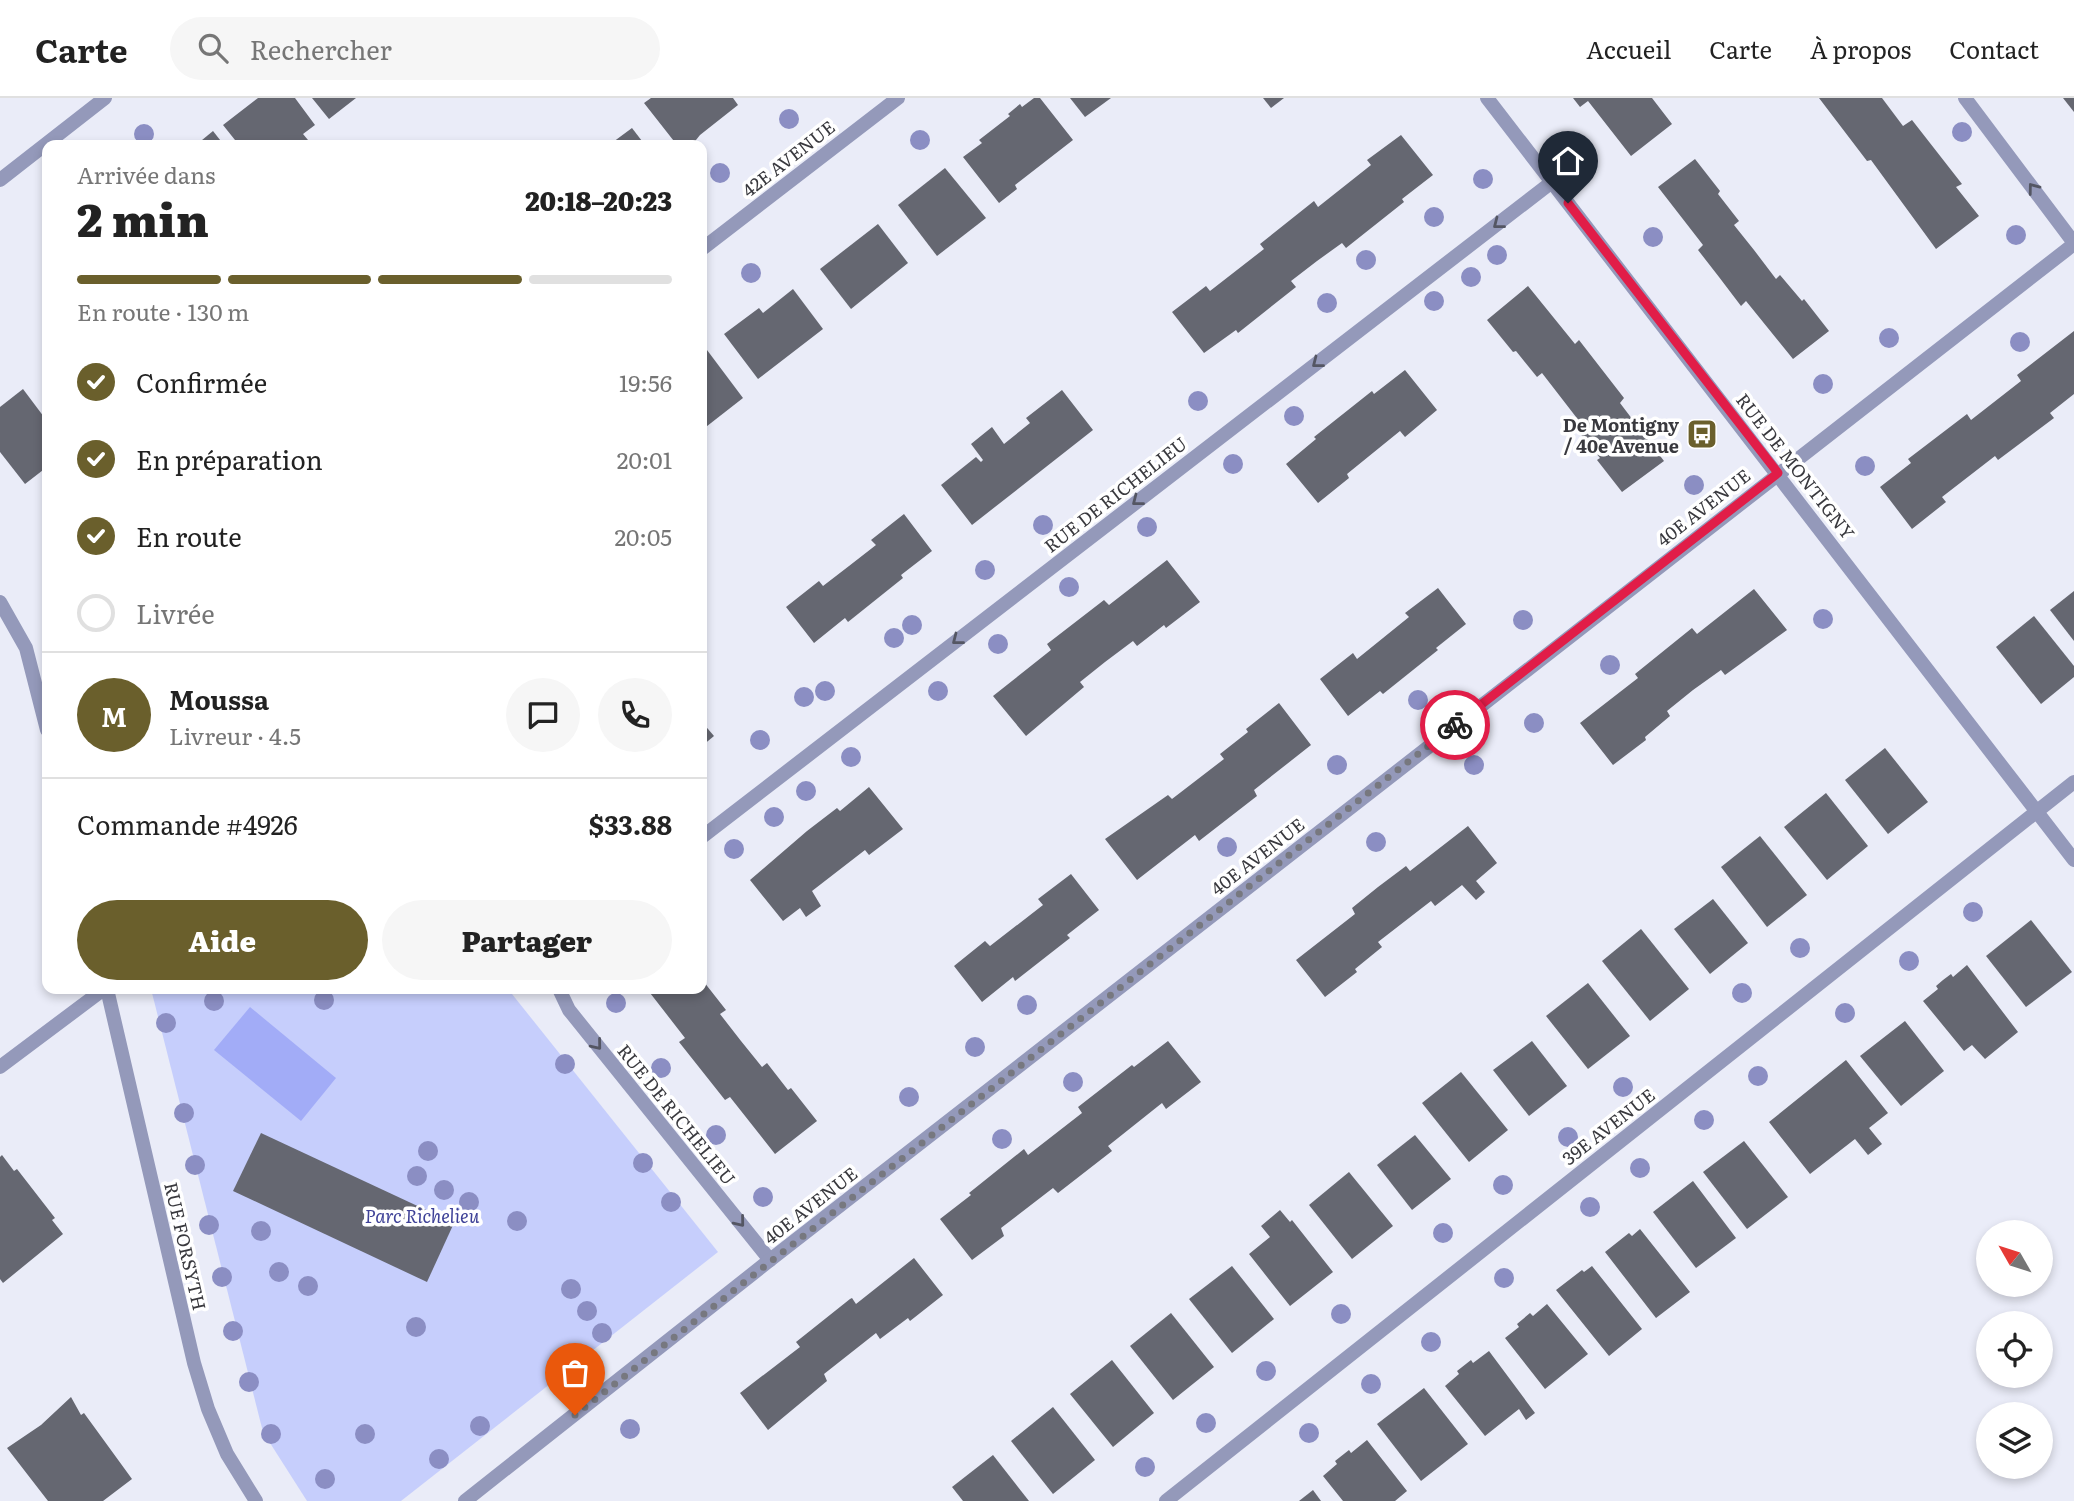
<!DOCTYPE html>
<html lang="fr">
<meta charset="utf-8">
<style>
body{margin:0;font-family:Literata,serif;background:#f6f6f6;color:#222;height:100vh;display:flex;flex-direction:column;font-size:26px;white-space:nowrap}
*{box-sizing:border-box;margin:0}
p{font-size:23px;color:#767676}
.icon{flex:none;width:38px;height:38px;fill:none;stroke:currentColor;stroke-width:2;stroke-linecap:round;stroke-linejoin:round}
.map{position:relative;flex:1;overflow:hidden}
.panel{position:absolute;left:42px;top:42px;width:665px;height:854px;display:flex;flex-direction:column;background:#fff;border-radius:14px;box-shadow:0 4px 10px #0003}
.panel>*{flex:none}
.needle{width:46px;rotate:309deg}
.controls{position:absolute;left:1976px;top:1122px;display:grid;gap:14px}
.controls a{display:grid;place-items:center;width:77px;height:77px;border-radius:50%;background:#fff;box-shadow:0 4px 10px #0003;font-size:35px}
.pin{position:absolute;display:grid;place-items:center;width:60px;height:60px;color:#fff;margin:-72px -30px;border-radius:50% 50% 50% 0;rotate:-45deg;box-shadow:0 0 7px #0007}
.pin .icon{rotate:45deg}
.courier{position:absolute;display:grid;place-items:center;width:70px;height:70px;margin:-35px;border:5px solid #e11d48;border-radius:50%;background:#fff;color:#222;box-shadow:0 2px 9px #0007}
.overview em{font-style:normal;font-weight:800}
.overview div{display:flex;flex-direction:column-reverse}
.overview{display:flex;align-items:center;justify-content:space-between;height:119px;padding:0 35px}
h1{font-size:46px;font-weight:800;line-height:52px}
.bar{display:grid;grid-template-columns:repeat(4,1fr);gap:10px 7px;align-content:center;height:84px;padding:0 35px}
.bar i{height:9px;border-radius:5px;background:#e0e0e0}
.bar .current{background:#6a5f2c}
.bar p{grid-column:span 4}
.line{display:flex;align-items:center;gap:18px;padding:0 35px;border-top:2px solid #e0e0e0}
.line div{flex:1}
.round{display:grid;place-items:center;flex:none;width:74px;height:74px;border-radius:37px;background:#f6f6f6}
ol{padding:0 35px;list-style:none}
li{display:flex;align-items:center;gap:21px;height:77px}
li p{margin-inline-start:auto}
li .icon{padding:7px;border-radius:50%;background:#6a5f2c;color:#fff;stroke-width:4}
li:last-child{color:#767676}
li i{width:38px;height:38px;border:4px solid #e0e0e0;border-radius:50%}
.primary-button{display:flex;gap:14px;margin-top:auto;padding:14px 35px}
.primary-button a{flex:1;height:80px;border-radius:42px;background:#6a5f2c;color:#fff;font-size:28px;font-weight:800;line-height:80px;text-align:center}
.primary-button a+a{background:#f6f6f6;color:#222}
header{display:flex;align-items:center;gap:42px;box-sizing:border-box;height:98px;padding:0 35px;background:#fff;border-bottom:2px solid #e0e0e0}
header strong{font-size:33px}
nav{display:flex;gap:38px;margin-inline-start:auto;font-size:24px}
.search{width:490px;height:63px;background:#f6f6f6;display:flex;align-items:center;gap:18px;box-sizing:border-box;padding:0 24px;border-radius:38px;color:#767676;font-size:26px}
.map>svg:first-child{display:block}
.green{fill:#c6cefc}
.water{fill:#a2acf7}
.building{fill:#656771}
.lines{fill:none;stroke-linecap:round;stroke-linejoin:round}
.lane{stroke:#9499ba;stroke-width:14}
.street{stroke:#9499ba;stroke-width:14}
.tree{fill:#8b8ec3}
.oneway{stroke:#545663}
.done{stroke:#77787f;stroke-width:7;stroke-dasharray:0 12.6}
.route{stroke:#e11d48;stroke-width:9}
.labels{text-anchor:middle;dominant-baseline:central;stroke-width:7;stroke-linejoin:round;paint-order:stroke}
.street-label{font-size:18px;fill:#39393e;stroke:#fff}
.poi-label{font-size:18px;font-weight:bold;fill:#39393e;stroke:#fff;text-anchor:end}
.park-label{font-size:18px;font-style:italic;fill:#3e4197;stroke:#fff}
</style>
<header>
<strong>Carte</strong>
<div class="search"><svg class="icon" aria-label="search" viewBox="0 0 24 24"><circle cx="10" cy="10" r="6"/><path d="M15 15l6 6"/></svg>Rechercher</div>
<nav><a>Accueil</a><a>Carte</a><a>À propos</a><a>Contact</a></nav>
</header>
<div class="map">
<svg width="2074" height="1403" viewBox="0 0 2074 1403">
<rect width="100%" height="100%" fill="#eaecf8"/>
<!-- green -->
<polygon class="green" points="151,891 508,891 718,1154 401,1403 307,1403 263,1334"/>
<!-- water -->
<polygon class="water" points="250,909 336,980 301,1023 214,952"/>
<!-- building -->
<g class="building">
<polygon points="258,0 295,0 315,27 303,36 308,42 301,47 239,47 223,27"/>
<polygon points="312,0 356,0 329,21"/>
<polygon points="651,0 733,0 738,7 700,37 692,47 677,47 644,5"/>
<polygon points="1034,0 1040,0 1073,42 1015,87 1017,91 999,105 963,59 982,45 979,42 1010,18 1008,16 1020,6 1022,9"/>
<polygon points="1070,0 1111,0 1085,19"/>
<polygon points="1263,0 1284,0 1271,10"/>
<polygon points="1573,0 1652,0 1672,26 1631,58 1588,3 1580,9"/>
<polygon points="1819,0 1882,0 1903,28 1912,22 1962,86 1956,89 1979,118 1936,151 1871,62 1867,63"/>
<polygon points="2063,0 2074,0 2074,14"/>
<polygon points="632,30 645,47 609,47"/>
<polygon points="213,33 224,47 196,47"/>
<polygon points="1401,37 1433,77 1402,101 1404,104 1346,150 1342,145 1317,163 1291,183 1296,189 1238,235 1236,232 1204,255 1172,214 1206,188 1210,193 1264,151 1260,146 1314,103 1318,109 1371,67 1367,62"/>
<polygon points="1695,61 1720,93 1718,96 1739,123 1734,127 1754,152 1776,181 1780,177 1802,203 1804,201 1829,233 1793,261 1746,203 1741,208 1719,179 1698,152 1703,147 1658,89"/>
<polygon points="945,70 986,120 937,158 898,107"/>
<polygon points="878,126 908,165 851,211 820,171"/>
<polygon points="1528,188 1575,246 1579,242 1624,300 1620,305 1664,363 1622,394 1597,362 1600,360 1578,333 1583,328 1542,275 1537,279 1516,253 1513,254 1487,222"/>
<polygon points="793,191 823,231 758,281 724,236 759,210 763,215"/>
<polygon points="2074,233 2074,296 2050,315 2054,320 1998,362 1995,358 1942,399 1946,404 1912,431 1880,389 1911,365 1908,361 1967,316 1971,322 2021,283 2017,277"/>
<polygon points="707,252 743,300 702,332 702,255"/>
<polygon points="1405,272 1437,312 1405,339 1400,333 1347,376 1349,380 1318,405 1286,366 1316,341 1314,339 1372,293 1374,296"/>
<polygon points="23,291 47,323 47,369 25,386 0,354 0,309"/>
<polygon points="1062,292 1093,332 972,427 941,387 976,359 981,364 983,362 971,346 992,329 1004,346 1030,325 1026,320"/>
<polygon points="904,416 932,453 901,477 903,480 848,524 845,520 814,545 786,509 819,483 823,488 849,468 876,447 871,442"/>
<polygon points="1167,462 1200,504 1166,530 1164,527 1137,548 1133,543 1105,564 1080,584 1084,589 1026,638 993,598 1051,552 1047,546 1104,502 1109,507"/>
<polygon points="1438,490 1466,526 1436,550 1438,552 1383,596 1380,593 1348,618 1320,581 1353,555 1357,561 1409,519 1405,515"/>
<polygon points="1754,491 1787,532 1725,577 1721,572 1693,592 1667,613 1670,618 1645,639 1646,642 1613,667 1580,625 1638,580 1635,576 1692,530 1697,536"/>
<polygon points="2074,493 2074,543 2050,512"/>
<polygon points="2034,518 2074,568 2074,579 2041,606 1996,549"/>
<polygon points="1279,605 1311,647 1254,692 1257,698 1199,743 1195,737 1137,782 1105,741 1168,697 1172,701 1224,661 1220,656 1248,634 1246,631"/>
<polygon points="702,624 714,638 702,648"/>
<polygon points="1885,650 1928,704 1888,736 1845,682"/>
<polygon points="869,689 903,731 869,757 865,752 812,793 821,808 806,819 800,810 783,823 750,782 807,733 837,710 840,713"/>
<polygon points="1826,695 1868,748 1827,782 1784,729"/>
<polygon points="1468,728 1497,765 1476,783 1485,794 1476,802 1462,787 1435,808 1431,803 1378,844 1382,849 1355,871 1357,874 1325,899 1296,862 1355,816 1352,810 1378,789 1406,768 1410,773"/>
<polygon points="1760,738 1807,797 1767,829 1721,769"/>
<polygon points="1071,776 1099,812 1067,837 1070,840 1015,883 1013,879 982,904 954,868 985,843 990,848 1043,807 1038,801"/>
<polygon points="1713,801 1748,845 1710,876 1674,831"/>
<polygon points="2031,822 2072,874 2026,909 1986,858"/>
<polygon points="1641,831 1689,891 1650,923 1602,863"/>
<polygon points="1967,867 2018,934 1985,961 1972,947 1964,953 1923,903 1938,891 1936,888 1943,882 1951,876 1953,879"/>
<polygon points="702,876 707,882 704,884 726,912 720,916 741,943 762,969 767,965 788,992 791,990 817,1023 775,1056 730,999 725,1002 679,944 685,940 647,891 702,891"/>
<polygon points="1588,885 1630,938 1588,971 1546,918"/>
<polygon points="1905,923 1944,973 1901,1008 1860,958"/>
<polygon points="1168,943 1201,984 1166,1011 1162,1005 1108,1048 1112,1053 1058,1095 1053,1090 1001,1130 1004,1138 972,1162 940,1121 971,1097 969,1095 1024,1051 1028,1057 1082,1015 1078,1009 1132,967 1134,969"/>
<polygon points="1532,943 1567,988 1529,1018 1493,972"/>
<polygon points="1846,962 1888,1015 1869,1030 1882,1046 1868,1057 1855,1041 1810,1076 1769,1024"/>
<polygon points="1461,974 1508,1032 1469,1064 1422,1005"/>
<polygon points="261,1035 454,1125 427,1184 233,1093"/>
<polygon points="1415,1037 1451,1081 1412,1112 1377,1067"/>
<polygon points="1744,1043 1788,1099 1747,1131 1703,1074"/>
<polygon points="2,1057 14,1073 17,1071 55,1120 52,1122 63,1136 3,1185 0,1181 0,1059"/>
<polygon points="1349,1074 1393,1128 1352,1161 1309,1107"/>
<polygon points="1693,1083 1736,1140 1696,1170 1653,1114"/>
<polygon points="1280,1112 1290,1124 1292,1122 1333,1174 1290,1208 1249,1156 1270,1139 1261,1128"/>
<polygon points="1640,1131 1690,1194 1656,1220 1605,1154 1629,1135 1632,1138"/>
<polygon points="914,1160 943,1197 910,1223 908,1220 880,1241 876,1235 824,1276 827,1283 768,1332 740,1295 800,1249 796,1244 850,1201 852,1200 856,1206"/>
<polygon points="1232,1168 1274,1221 1232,1255 1189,1201"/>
<polygon points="1592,1168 1642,1231 1609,1258 1556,1192 1582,1172 1584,1174"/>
<polygon points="1547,1206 1588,1256 1545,1291 1505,1240 1519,1229 1517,1226 1530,1215 1533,1218"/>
<polygon points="1171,1215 1214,1269 1173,1302 1130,1248"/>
<polygon points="1489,1253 1535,1315 1526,1322 1519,1311 1485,1338 1445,1288 1459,1276 1457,1273 1471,1262 1473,1265"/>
<polygon points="1112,1262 1154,1315 1113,1349 1070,1296"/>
<polygon points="1424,1290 1468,1346 1421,1383 1377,1326"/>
<polygon points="71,1299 81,1317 84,1315 132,1381 103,1403 48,1403 7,1350 41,1327"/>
<polygon points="1053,1309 1095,1362 1053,1396 1011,1343"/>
<polygon points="1367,1342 1407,1393 1395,1403 1343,1403 1323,1378 1337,1366 1335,1363 1349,1352 1351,1355"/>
<polygon points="993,1357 1029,1403 963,1403 952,1389"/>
<polygon points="1313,1392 1321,1403 1299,1403"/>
</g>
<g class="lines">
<!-- lane -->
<polyline class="lane" points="0,969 104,891"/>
<!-- street -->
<g class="street">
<polyline points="1487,0 2074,762"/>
<polyline points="1965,0 2074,145"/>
<polyline points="0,82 105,0"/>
<polyline points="702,151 898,0"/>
<polyline points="0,504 26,550 47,632"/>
<polyline points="702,739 1552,84"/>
<polyline points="107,891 194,1265 208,1311 227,1356 256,1403"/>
<polyline points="559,891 569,912 770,1162"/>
<polyline points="465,1403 770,1162 2074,146"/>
<polyline points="1166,1403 2074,684"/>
</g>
</g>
<!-- trees -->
<g class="tree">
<circle cx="789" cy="21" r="10"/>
<circle cx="1962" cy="34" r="10"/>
<circle cx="144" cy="36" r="10"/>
<circle cx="920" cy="42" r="10"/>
<circle cx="720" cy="75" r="10"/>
<circle cx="1483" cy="81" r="10"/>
<circle cx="1434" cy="119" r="10"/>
<circle cx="2016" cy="137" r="10"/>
<circle cx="1653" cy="139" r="10"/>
<circle cx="1497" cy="157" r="10"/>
<circle cx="1366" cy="162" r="10"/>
<circle cx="751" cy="175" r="10"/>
<circle cx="1471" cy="179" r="10"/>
<circle cx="1434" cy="203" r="10"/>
<circle cx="1327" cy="205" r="10"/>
<circle cx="1889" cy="240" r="10"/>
<circle cx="2020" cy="244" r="10"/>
<circle cx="1823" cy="286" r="10"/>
<circle cx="1198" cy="303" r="10"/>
<circle cx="1294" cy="318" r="10"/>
<circle cx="1233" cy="366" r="10"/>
<circle cx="1865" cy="368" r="10"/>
<circle cx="1694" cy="387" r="10"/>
<circle cx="1043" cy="427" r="10"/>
<circle cx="1147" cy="429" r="10"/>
<circle cx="985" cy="472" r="10"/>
<circle cx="1069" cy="489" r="10"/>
<circle cx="1823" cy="521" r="10"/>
<circle cx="1523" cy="522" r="10"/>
<circle cx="912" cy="527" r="10"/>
<circle cx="894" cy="540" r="10"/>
<circle cx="998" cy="546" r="10"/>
<circle cx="1610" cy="567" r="10"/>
<circle cx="825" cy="593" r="10"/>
<circle cx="938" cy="593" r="10"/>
<circle cx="804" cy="599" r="10"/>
<circle cx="1418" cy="602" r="10"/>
<circle cx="1534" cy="625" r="10"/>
<circle cx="760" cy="642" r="10"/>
<circle cx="851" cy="659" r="10"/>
<circle cx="1337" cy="667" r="10"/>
<circle cx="1474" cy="667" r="10"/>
<circle cx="806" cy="693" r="10"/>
<circle cx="774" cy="719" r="10"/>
<circle cx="1376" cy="744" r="10"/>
<circle cx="1227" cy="749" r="10"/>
<circle cx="734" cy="751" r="10"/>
<circle cx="1973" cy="814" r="10"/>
<circle cx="1800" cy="850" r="10"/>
<circle cx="1909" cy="863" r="10"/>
<circle cx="1742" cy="895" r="10"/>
<circle cx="324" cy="902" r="10"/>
<circle cx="214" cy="903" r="10"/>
<circle cx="616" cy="905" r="10"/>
<circle cx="1027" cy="907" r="10"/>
<circle cx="1845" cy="915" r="10"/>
<circle cx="166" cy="925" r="10"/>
<circle cx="975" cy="949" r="10"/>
<circle cx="565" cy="966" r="10"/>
<circle cx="661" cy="970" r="10"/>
<circle cx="1758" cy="978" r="10"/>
<circle cx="1073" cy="984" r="10"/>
<circle cx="1623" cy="989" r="10"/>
<circle cx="909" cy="999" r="10"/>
<circle cx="184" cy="1015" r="10"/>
<circle cx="1704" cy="1022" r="10"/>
<circle cx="716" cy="1037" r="10"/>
<circle cx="1568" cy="1039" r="10"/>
<circle cx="1002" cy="1041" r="10"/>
<circle cx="428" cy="1053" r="10"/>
<circle cx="643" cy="1065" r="10"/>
<circle cx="195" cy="1067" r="10"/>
<circle cx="1640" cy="1070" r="10"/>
<circle cx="417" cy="1078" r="10"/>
<circle cx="1503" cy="1087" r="10"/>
<circle cx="444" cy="1092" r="10"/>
<circle cx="763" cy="1099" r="10"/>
<circle cx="469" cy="1104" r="10"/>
<circle cx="671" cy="1104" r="10"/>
<circle cx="1590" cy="1109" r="10"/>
<circle cx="517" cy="1123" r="10"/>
<circle cx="209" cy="1127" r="10"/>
<circle cx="261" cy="1133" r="10"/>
<circle cx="1443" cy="1135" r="10"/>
<circle cx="279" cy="1174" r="10"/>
<circle cx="222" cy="1179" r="10"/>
<circle cx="1504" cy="1180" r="10"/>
<circle cx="308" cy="1188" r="10"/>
<circle cx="571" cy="1191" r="10"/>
<circle cx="587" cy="1213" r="10"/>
<circle cx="1341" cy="1216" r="10"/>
<circle cx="416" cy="1229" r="10"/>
<circle cx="233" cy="1233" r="10"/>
<circle cx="602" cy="1235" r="10"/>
<circle cx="1431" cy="1244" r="10"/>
<circle cx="1266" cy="1273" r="10"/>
<circle cx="249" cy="1284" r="10"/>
<circle cx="1371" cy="1286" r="10"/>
<circle cx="1206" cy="1325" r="10"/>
<circle cx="480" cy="1328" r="10"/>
<circle cx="630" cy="1331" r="10"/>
<circle cx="1309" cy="1335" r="10"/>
<circle cx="271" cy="1336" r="10"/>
<circle cx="365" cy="1336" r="10"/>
<circle cx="439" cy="1361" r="10"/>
<circle cx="1145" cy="1369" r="10"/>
<circle cx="325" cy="1381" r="10"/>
</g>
<!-- one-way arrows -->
<defs><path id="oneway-chevron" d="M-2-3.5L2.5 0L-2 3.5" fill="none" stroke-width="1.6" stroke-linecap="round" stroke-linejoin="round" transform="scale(1.75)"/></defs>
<g class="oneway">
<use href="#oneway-chevron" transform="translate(2033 90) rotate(-127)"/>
<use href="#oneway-chevron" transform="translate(1498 126) rotate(142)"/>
<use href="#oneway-chevron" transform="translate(1317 265) rotate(142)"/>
<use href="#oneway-chevron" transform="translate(1137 403) rotate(142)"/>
<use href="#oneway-chevron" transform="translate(957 542) rotate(142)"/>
<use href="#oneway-chevron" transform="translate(597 947) rotate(51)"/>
<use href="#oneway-chevron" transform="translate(740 1124) rotate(51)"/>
</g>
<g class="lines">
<!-- done -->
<polyline class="done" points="575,1317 1455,627"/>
<!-- route -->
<polyline class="route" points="1455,627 1778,375 1568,105"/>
</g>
<!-- icons -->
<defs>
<g id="bus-square" transform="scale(1.575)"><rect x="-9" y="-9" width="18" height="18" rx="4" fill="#6a5f2c" stroke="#fff"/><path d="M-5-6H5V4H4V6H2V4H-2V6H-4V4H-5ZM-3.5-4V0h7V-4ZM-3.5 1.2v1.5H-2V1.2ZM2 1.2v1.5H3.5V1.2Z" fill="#fff"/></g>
</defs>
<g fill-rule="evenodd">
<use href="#bus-square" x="1702" y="336"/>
</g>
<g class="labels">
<!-- street labels -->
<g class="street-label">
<text transform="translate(788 60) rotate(-38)">42E AVENUE</text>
<text transform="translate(1796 368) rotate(52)">RUE DE MONTIGNY</text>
<text transform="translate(1115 396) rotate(-38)">RUE DE RICHELIEU</text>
<text transform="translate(1703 409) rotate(-38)">40E AVENUE</text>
<text transform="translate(1257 758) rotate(-38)">40E AVENUE</text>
<text transform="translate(677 1016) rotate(51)">RUE DE RICHELIEU</text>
<text transform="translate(1608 1028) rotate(-38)">39E AVENUE</text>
<text transform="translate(810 1107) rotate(-38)">40E AVENUE</text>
<text transform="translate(186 1148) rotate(77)">RUE FORSYTH</text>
</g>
<!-- poi labels -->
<g class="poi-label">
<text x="1679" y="326">De Montigny<tspan x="1679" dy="21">/ 40e Avenue</tspan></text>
</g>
<!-- park labels -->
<g class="park-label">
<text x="422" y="1117">Parc Richelieu</text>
</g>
</g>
</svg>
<div class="controls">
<a><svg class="needle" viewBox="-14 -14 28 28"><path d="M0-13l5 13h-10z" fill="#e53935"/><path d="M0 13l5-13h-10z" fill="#767676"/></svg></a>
<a><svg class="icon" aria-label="locate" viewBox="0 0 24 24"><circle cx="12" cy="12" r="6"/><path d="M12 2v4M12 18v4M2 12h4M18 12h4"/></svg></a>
<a><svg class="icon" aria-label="layers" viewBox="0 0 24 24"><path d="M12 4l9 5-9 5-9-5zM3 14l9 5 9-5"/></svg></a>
</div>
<div class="pin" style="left:575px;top:1317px;background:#ea580c"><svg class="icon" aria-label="bag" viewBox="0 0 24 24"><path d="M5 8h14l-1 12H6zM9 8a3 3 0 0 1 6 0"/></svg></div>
<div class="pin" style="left:1568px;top:105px;background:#1f2937"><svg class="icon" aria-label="home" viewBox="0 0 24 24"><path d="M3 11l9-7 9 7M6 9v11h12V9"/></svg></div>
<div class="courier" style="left:1455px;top:627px"><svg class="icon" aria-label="bike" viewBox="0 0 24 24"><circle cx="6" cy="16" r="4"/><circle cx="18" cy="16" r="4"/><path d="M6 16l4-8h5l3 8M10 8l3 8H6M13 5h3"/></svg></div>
<section class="panel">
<div class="overview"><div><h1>2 min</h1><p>Arrivée dans</p></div><em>20:18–20:23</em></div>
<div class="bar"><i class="current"></i><i class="current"></i><i class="current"></i><i></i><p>En route · 130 m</p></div>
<ol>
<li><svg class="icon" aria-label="check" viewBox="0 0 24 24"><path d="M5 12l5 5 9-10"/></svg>Confirmée<p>19:56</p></li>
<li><svg class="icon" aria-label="check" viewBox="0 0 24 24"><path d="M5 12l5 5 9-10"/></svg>En préparation<p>20:01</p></li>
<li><svg class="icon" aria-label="check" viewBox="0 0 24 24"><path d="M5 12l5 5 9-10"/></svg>En route<p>20:05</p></li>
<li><i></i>Livrée</li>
</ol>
<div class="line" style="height:126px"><b class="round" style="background:#6a5f2c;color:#fff">M</b><div><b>Moussa</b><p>Livreur · 4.5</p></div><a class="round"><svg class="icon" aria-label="chat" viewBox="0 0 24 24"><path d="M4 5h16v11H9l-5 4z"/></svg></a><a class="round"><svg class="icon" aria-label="phone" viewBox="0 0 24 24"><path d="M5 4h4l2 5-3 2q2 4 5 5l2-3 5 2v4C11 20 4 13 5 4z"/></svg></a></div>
<div class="line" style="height:91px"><div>Commande #4926</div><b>$33.88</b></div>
<div class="primary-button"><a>Aide</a><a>Partager</a></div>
</section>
</div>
